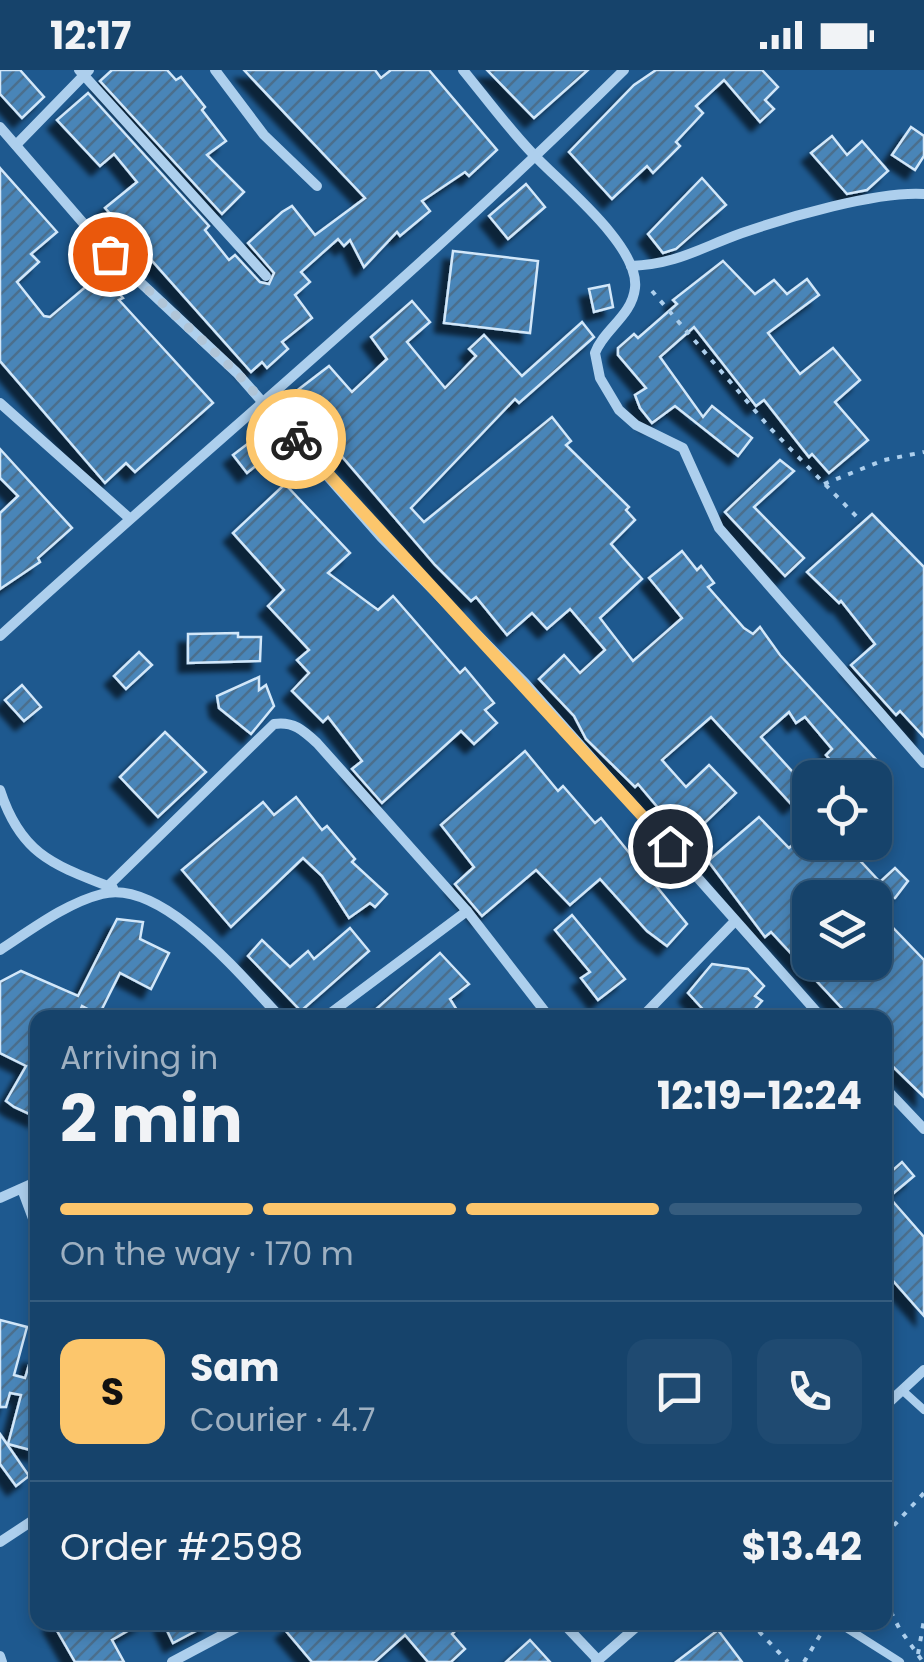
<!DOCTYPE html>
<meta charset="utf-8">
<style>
body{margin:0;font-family:Poppins,sans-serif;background:#1f4a71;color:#f1f3f6;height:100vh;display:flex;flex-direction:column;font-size:38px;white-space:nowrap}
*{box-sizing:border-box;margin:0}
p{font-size:32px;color:#9eb0c1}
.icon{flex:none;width:55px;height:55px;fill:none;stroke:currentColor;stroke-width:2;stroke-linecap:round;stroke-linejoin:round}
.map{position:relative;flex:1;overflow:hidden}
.side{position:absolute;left:30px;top:940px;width:862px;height:620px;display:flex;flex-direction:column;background:#16436b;border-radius:20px;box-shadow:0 5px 15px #0003,0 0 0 2px #355c7e}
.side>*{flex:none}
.tools{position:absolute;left:792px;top:690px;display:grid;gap:20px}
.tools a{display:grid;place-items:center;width:100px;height:100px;border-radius:20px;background:#16436b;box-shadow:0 5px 15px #0003,0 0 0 2px #355c7e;font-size:50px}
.pin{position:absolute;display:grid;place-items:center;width:85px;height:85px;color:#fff;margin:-42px;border:5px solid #fff;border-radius:50%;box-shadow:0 2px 10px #0007}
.courier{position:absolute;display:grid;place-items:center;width:100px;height:100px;margin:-50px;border:8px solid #fcc66c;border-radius:50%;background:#fff;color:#222;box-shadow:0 2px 12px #0007}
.head em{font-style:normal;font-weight:700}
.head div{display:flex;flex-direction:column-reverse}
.head{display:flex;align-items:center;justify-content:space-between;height:170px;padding:0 30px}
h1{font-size:65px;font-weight:700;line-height:75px}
.bar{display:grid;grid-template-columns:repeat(4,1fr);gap:15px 10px;align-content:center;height:120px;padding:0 30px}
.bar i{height:12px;border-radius:8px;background:#355c7e}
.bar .selected{background:#fcc66c}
.bar p{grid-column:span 4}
.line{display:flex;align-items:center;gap:25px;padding:0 30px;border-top:2px solid #355c7e}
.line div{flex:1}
.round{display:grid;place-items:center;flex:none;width:105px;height:105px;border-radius:20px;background:#1f4a71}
.status{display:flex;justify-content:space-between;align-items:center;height:70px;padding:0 50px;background:#16436b;direction:ltr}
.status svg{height:28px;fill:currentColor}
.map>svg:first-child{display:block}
.building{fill:url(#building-hatch);stroke:#d2e7f9;stroke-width:2.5;filter:url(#shadow)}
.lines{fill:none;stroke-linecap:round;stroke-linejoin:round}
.path{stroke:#adcfed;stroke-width:4;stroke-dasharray:5 8;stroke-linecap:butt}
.lane{stroke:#adcfed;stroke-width:8}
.street{stroke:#adcfed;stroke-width:10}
.done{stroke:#b0c5d8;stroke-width:10;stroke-dasharray:0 18}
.route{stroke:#fcc66c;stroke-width:12}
</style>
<div class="status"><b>12:17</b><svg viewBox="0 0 49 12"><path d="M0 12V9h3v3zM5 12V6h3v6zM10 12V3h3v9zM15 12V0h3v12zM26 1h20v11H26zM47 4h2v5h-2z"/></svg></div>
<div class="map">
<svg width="924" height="1592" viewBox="0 0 924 1592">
<defs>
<pattern id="building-hatch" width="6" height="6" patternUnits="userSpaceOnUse" patternTransform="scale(2.5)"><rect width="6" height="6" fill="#4a85b8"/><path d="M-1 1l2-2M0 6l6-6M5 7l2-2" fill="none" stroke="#4b6e8d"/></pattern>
<filter id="shadow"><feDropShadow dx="-9" dy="9" stdDeviation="2.5" flood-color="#0009"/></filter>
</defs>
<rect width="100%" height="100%" fill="#1e598f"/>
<!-- building -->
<g class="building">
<polygon points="0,0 20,0 44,27 22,48 0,24"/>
<polygon points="112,0 167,0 176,10 181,7 205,37 202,40 226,71 207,85 244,122 222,144 100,11"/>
<polygon points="244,0 375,0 381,8 391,0 429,0 497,80 469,106 465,102 422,131 430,141 400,166 397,162 364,197 350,170 344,176 338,169 301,202 310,212 295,225 312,248 282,272 288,279 267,298 262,292 251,302 105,138 137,112 114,84 100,96 57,50 88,23 209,156 205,160 229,190 235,185 260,212 269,214 274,203 248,173 282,142 292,136 315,165 365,128"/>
<polygon points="487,0 588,0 534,48"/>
<polygon points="656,0 762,0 778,17 765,30 774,39 760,52 724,10 696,36 703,43 676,72 680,76 653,103 647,96 612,129 569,82 634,15"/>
<polygon points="911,57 924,66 924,86 915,100 892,85"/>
<polygon points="832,66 847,85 862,71 888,101 867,120 847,124 811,83"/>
<polygon points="0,98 57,162 31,184 39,192 17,212 44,246 50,247 102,203 123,228 119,230 213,333 135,402 126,393 105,413 0,291"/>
<polygon points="702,108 726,135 676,179 663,183 648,164"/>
<polygon points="526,114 545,137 508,169 489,146"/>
<polygon points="453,181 538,191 530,263 444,253"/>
<polygon points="723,191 755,224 774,210 787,224 807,209 819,225 768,263 800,304 833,278 860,310 835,332 868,370 829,403 812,384 809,387 764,330 756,336 694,257 660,287 703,347 712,336 752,368 738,386 675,336 652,353 640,338 635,325 646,318 618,285 618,278 634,264 638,268 677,234 673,230"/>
<polygon points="609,215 613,237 594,242 589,219"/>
<polygon points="412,231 430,252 407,272 445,318 476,286 469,279 484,265 522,306 582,252 594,267 519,333 515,329 411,438 424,452 552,347 571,371 566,375 629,437 626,440 635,450 611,474 642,509 600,548 633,591 682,548 649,508 682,481 697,500 701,496 714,513 708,517 744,558 753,564 760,557 780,585 882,696 869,708 846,708 826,685 832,679 805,647 796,653 789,642 761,667 809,720 792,735 711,647 662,690 686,717 709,695 736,723 686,771 638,714 635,717 586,669 574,646 539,609 564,585 580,603 605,580 570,539 547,559 532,543 507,565 476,527 471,531 435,495 290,326 329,296 352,322 387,289 371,267"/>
<polygon points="250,372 263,390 247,403 233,385"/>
<polygon points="0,379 72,458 38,488 40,492 0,519 0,443 18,426 0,408"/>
<polygon points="780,390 794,401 754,437 804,488 785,506 725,442"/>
<polygon points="285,414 350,483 328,503 378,540 393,526 460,603 465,598 494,633 485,640 497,653 474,674 461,661 382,733 352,699 362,691 328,647 323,652 292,621 309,603 297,590 309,580 268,536 284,520 233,463"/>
<polygon points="872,444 924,497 924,667 900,641 896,645 851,595 875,574 841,531 839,533 807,502"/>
<polygon points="238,563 238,567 261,567 260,591 188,593 188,564"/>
<polygon points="139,582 152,595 126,619 114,606"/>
<polygon points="259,607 259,620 266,615 274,636 251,664 219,638 217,626"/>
<polygon points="22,615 41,637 24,651 5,630"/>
<polygon points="165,662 206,702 158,747 120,707"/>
<polygon points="525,681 558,721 563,716 595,753 601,748 687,854 667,876 647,861 600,809 570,835 536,800 482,846 455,814 474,797 441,755"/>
<polygon points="296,727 322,760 327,756 355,789 352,792 387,824 375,837 370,833 349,848 322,806 303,788 231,857 182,800 263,732 274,745"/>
<polygon points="759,747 789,778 806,763 810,772 868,772 854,784 880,812 895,798 908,811 895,828 810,828 810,892 875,892 875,839 924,890 924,1027 885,989 885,948 851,948 771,862 765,867 708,791"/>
<polygon points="572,845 625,909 598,930 581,908 590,902 555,860"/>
<polygon points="117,849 143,852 140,869 169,883 151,919 120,903 99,945 82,936 77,948 38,948 38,1048 14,1037 6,1031 26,996 0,983 0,912 21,901 78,926"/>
<polygon points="350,858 369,881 301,941 248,886 262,870 290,897 308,881 314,889"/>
<polygon points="440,883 469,914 450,929 462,948 366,948"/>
<polygon points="712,894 748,899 764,916 755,926 762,931 747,948 711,948 688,923"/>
<polygon points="902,1092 914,1106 889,1127 924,1167 924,1246 894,1212 885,1219 885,1107"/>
<polygon points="0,1250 27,1257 14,1305 25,1308 32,1285 38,1286 38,1382 8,1374 21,1325 10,1323 6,1337 0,1337"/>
<polygon points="0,1364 29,1406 16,1416 0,1394"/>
<polygon points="52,1552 143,1552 112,1570 124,1592 75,1592"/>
<polygon points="163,1552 213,1552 173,1573"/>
<polygon points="295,1552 464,1552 452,1564 465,1579 451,1592 428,1592 405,1565 375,1592 312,1592 285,1560"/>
<polygon points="718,1560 742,1592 676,1592"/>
<polygon points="530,1570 550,1592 506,1592"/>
</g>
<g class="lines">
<!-- path -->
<g class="path">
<polyline points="652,221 770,358 857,447"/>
<polyline points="824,414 884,390 924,382"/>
<polyline points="885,1465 924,1423"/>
<polyline points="885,1530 899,1558 923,1592"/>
<polyline points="750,1552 788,1592"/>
<polyline points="918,1584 924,1550"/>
<polyline points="804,1592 825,1557"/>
</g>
<!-- lane -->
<g class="lane">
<polyline points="902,1320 924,1340"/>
<polyline points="837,1552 900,1592"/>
</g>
<!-- street -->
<g class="street">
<polyline points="79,0 266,206"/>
<polyline points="215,0 264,65 317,116"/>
<path d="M463,0C486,28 508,58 533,84C560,113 640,176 635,218C632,246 604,259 595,283L600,308L619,340L636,355L683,378L719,458L924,693"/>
<polyline points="0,57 110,184 237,303 381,467 525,613 822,948"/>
<polyline points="16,75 89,0"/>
<path d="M631,196C677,194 700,178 742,163C788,147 877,121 924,124"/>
<polyline points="0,333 128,447"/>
<path d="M0,566C207,377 425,198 624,0"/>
<path d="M0,720C21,785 54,795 113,818"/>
<path d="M108,816L274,654C293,651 303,660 317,673L467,841L550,948"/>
<path d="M0,880C31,860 66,833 102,824C162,808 243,908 281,948"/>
<polyline points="324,948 467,841"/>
<polyline points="641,948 735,851"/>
<polyline points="885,1018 924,1059"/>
<polyline points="22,1119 38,1162"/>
<polyline points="0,1128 38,1111"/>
<polyline points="885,1336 924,1300"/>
<polyline points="0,1472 38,1447"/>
<polyline points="562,1552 598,1590"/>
<polyline points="0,1586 2,1592"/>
<polyline points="172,1592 247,1552"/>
<polyline points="596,1592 642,1552"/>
</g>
</g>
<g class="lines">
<!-- done -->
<polyline class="done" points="110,184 237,303 296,369"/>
<!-- route -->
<polyline class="route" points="296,369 670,776"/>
</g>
</svg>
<div class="tools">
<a><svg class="icon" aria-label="locate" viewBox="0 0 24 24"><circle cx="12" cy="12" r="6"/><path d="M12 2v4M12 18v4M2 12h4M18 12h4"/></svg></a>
<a><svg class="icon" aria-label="layers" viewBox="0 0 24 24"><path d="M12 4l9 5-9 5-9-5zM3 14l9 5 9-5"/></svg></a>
</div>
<div class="pin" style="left:110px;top:184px;background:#ea580c"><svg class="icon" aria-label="bag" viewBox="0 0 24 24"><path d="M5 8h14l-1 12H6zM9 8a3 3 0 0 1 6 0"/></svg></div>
<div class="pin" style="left:670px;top:776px;background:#1f2937"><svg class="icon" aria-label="home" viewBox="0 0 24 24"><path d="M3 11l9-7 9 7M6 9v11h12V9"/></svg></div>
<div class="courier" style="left:296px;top:369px"><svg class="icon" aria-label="bike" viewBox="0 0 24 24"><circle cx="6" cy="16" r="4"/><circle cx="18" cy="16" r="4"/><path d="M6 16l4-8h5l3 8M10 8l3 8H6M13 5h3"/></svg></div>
<section class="side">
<div class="head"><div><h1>2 min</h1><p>Arriving in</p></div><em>12:19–12:24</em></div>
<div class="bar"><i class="selected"></i><i class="selected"></i><i class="selected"></i><i></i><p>On the way · 170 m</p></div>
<div class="line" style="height:180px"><b class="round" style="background:#fcc66c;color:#111">S</b><div><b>Sam</b><p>Courier · 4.7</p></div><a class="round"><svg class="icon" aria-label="chat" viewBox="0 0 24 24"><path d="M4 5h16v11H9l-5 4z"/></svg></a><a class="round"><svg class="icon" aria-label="phone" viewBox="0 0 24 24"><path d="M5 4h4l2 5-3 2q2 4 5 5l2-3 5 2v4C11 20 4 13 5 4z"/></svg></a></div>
<div class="line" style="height:130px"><div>Order #2598</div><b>$13.42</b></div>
</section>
</div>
